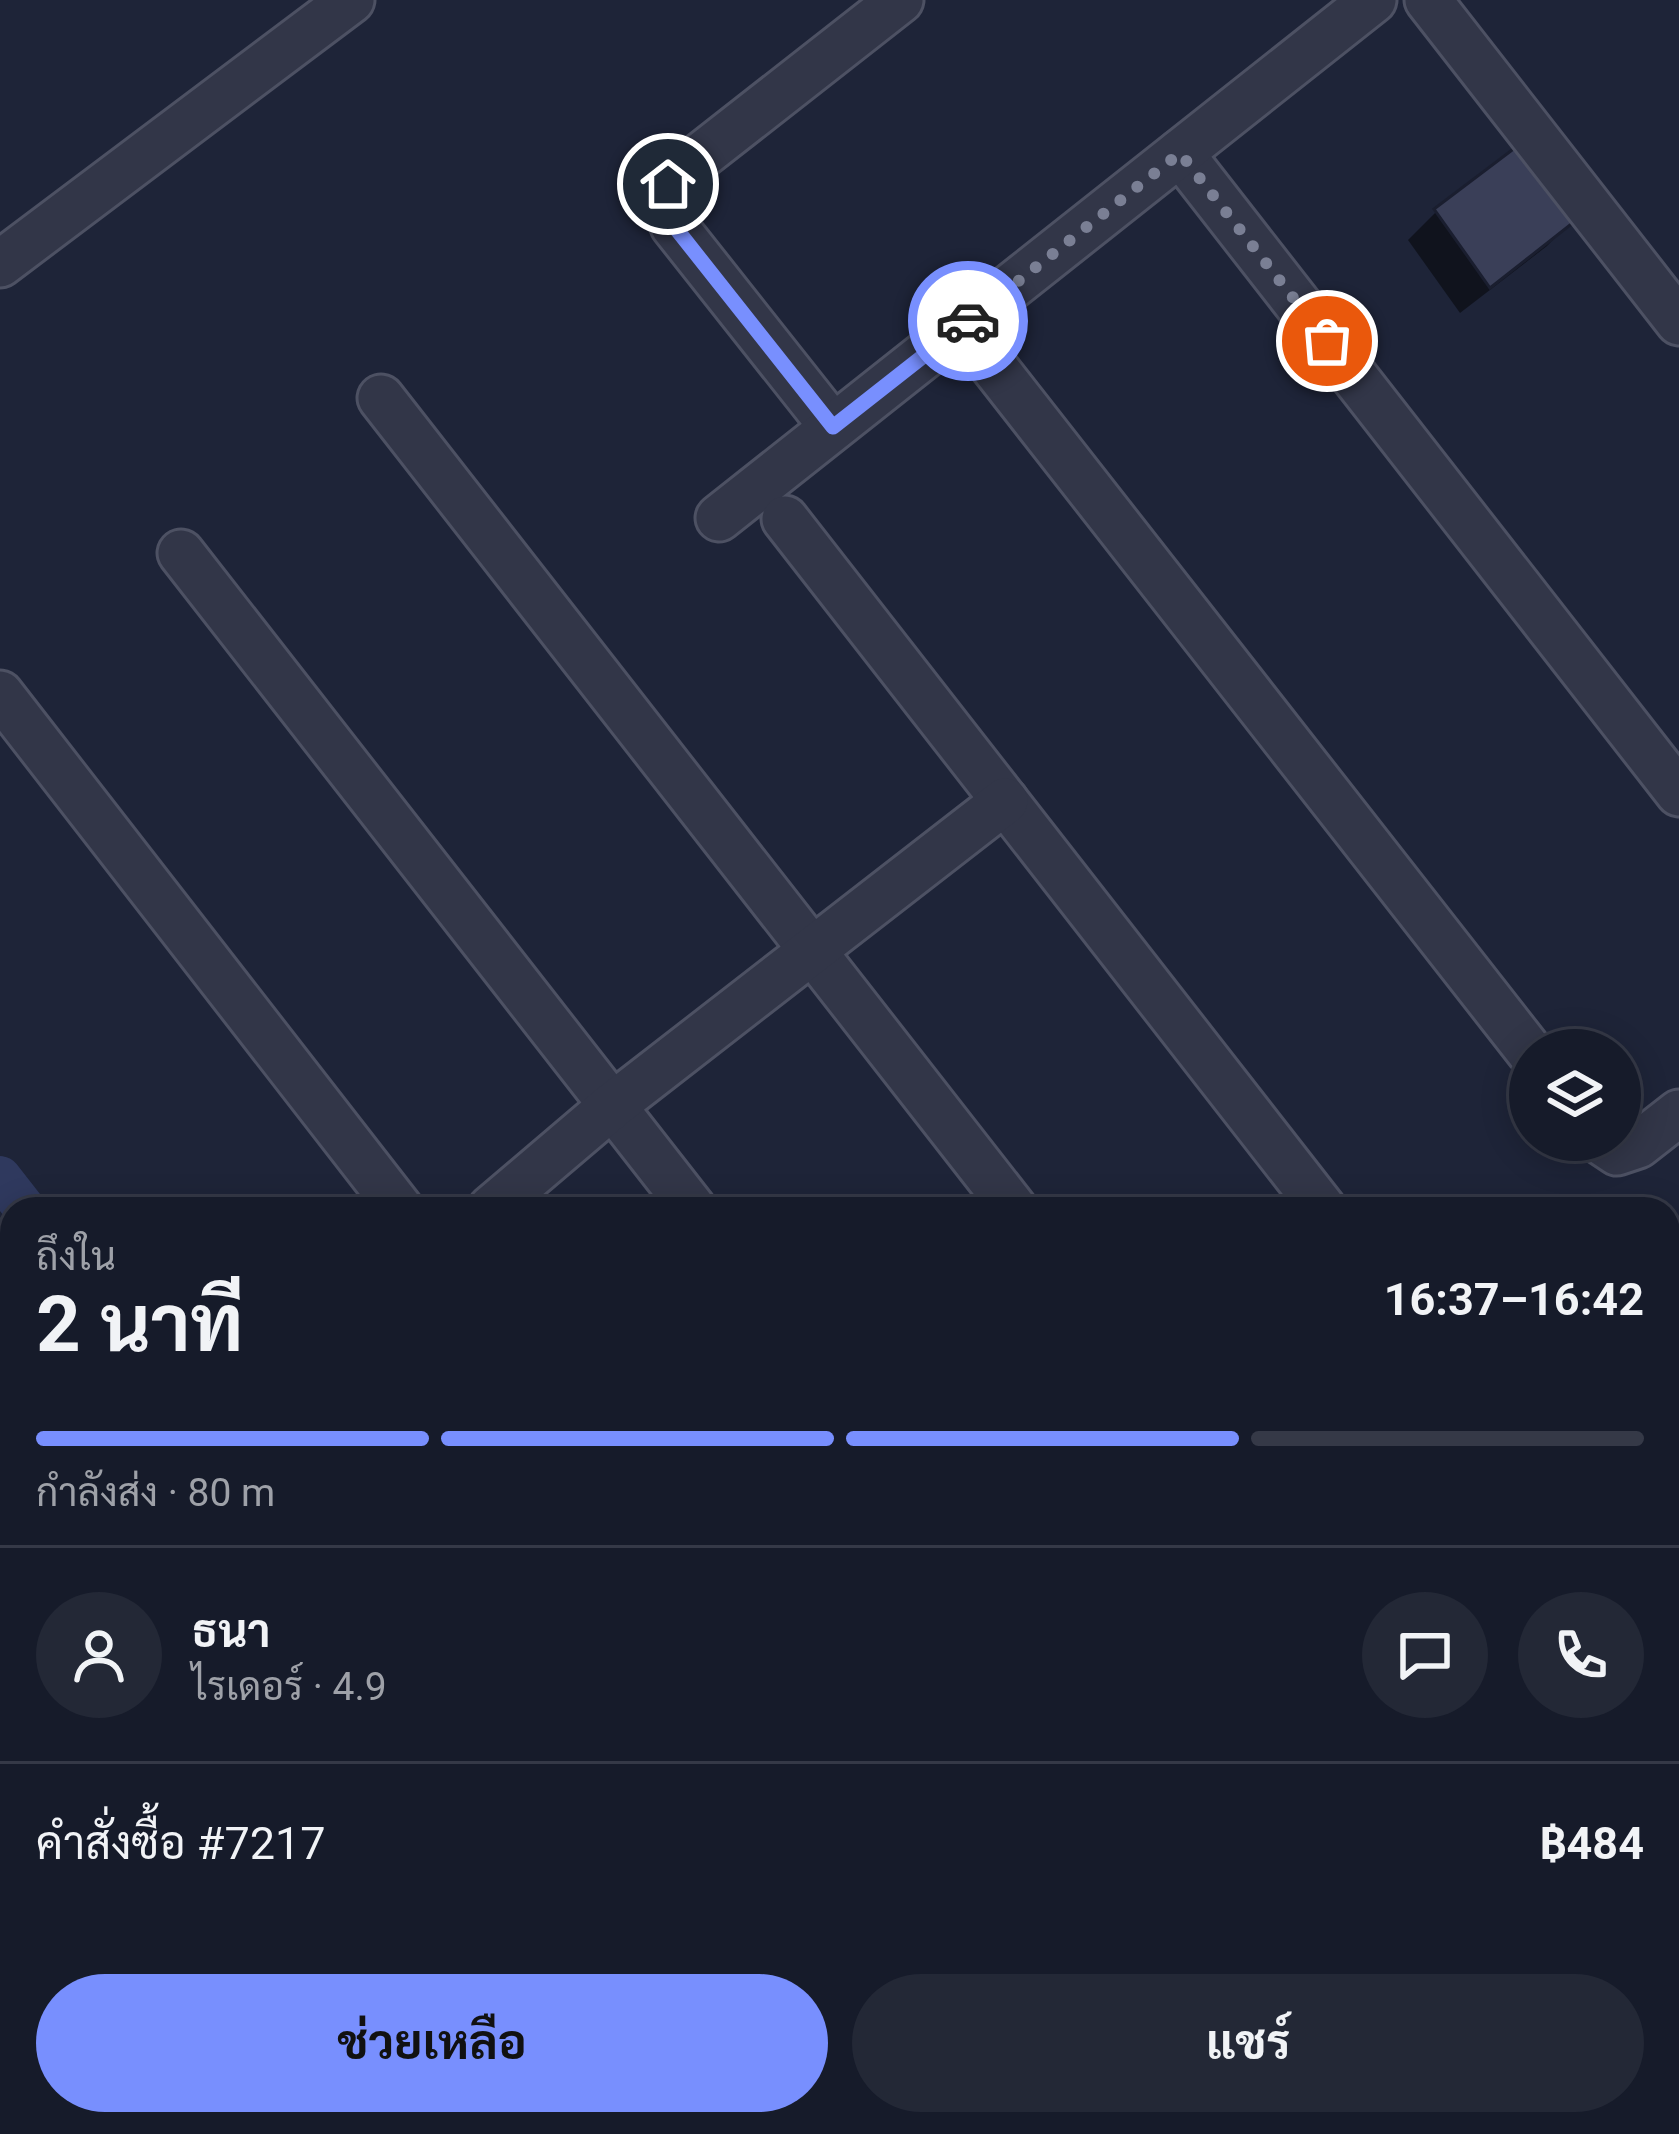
<!DOCTYPE html>
<html lang="th">
<meta charset="utf-8">
<style>
body{margin:0;font-family:Roboto,Sarabun,sans-serif;background:#232836;color:#f1f3f6;height:100vh;display:flex;flex-direction:column;font-size:45px;white-space:nowrap}
*{box-sizing:border-box;margin:0}
p{font-size:39px;color:#9ea1a8}
.icon{flex:none;width:66px;height:66px;fill:none;stroke:currentColor;stroke-width:2;stroke-linecap:round;stroke-linejoin:round}
.map{position:relative;flex:1;overflow:hidden}
.side{position:absolute;left:0px;top:1197px;width:1680px;height:939px;display:flex;flex-direction:column;background:#161b2a;border-radius:36px 36px 0 0;box-shadow:0 6px 30px #0003,0 0 0 3px #353947}
.side>*{flex:none}
.tools{position:absolute;left:1509px;top:1029px;display:grid;gap:24px}
.tools a{display:grid;place-items:center;width:132px;height:132px;border-radius:50%;background:#161b2a;box-shadow:0 6px 30px #0003,0 0 0 3px #353947;font-size:60px}
.pin{position:absolute;display:grid;place-items:center;width:102px;height:102px;color:#fff;margin:-51px;border:6px solid #fff;border-radius:50%;box-shadow:0 3px 12px #0007}
.courier{position:absolute;display:grid;place-items:center;width:120px;height:120px;margin:-60px;border:9px solid #788ffe;border-radius:50%;background:#fff;color:#222;box-shadow:0 3px 15px #0007}
.summary em{font-style:normal;font-weight:700}
.summary div{display:flex;flex-direction:column-reverse}
.summary{display:flex;align-items:center;justify-content:space-between;height:204px;padding:0 36px}
h1{font-size:78px;font-weight:700;line-height:90px}
.bar{display:grid;grid-template-columns:repeat(4,1fr);gap:18px 12px;align-content:center;height:144px;padding:0 36px}
.bar i{height:15px;border-radius:9px;background:#353947}
.bar .on{background:#788ffe}
.bar p{grid-column:span 4}
.line{display:flex;align-items:center;gap:30px;padding:0 36px;border-top:3px solid #353947}
.line div{flex:1}
.round{display:grid;place-items:center;flex:none;width:126px;height:126px;border-radius:63px;background:#232836}
.cta{display:flex;gap:24px;margin-top:auto;padding:24px 36px}
.cta a{flex:1;height:138px;border-radius:72px;background:#788ffe;color:#111;font-size:48px;font-weight:700;line-height:138px;text-align:center}
.cta a+a{background:#232836;color:#f1f3f6}
.map>svg:first-child{display:block}
.shadow{fill:#0007}
.lines{fill:none;stroke-linecap:round;stroke-linejoin:round}
.canal{stroke:#2f395e;stroke-width:42}
.building{fill:#3a3f58;stroke:#1a1e2f;stroke-width:3}
.service-casing{stroke:#4d5163;stroke-width:30}
.minor-casing{stroke:#4d5163;stroke-width:51}
.service{stroke:#323648;stroke-width:24}
.minor{stroke:#323648;stroke-width:45}
.done{stroke:#7a7f94;stroke-width:12;stroke-dasharray:0 21.6}
.route{stroke:#788ffe;stroke-width:15}
</style>
<div class="map">
<svg width="1679" height="2134" viewBox="0 0 1679 2134">
<rect width="100%" height="100%" fill="#1e2438"/>
<!-- shadow -->
<polygon class="shadow" points="1520,148 1575,217 1547,246 1460,313 1408,240 1436,212"/>
<g class="lines">
<!-- canal -->
<g class="canal">
<polyline points="0,1177 25,1209"/>
<polyline points="747,2124 755,2134"/>
</g>
</g>
<!-- building -->
<polygon class="building" points="1520,144 1579,218 1490,288 1434,209"/>
<g class="lines">
<!-- service casing -->
<g class="service-casing">
<g id="service">
<polyline points="0,1297 12,1312"/>
<polyline points="0,1708 12,1699"/>
<polyline points="1668,1796 1679,1787"/>
<polyline points="0,1958 12,1973"/>
<polyline points="134,2124 142,2134"/>
<polyline points="263,2124 271,2134"/>
<polyline points="660,2124 668,2134"/>
<polyline points="396,2134 409,2124"/>
<polyline points="1234,2134 1247,2124"/>
</g>
</g>
<!-- minor casing -->
<g class="minor-casing">
<g id="minor">
<polyline points="1428,0 1679,322"/>
<polyline points="1180,153 1679,793"/>
<polyline points="0,264 351,0"/>
<polyline points="962,326 1530,1052"/>
<polyline points="381,398 1014,1209"/>
<path d="M833,427L674,226C661,197 665,187 688,166L900,0"/>
<polyline points="719,518 1373,0"/>
<polyline points="785,519 1323,1209"/>
<polyline points="181,553 693,1209"/>
<polyline points="0,694 400,1209"/>
<polyline points="1599,1140 1617,1152 1638,1145 1679,1113"/>
<polyline points="491,1209 612,1106 1005,801"/>
<polyline points="1668,1663 1679,1654"/>
<polyline points="1668,1721 1679,1712"/>
<polyline points="1668,2028 1679,2020"/>
<polyline points="1668,2082 1679,2096"/>
<polyline points="1082,2124 1083,2134"/>
<polyline points="1137,2134 1138,2124"/>
<polyline points="1531,2134 1544,2124"/>
</g>
</g>
<!-- service -->
<use href="#service" class="service"/>
<!-- minor -->
<use href="#minor" class="minor"/>
</g>
<g class="lines">
<!-- done -->
<polyline class="done" points="968,321 1180,153 1327,341"/>
<!-- route -->
<polyline class="route" points="668,184 664,202 674,226 833,427 968,321"/>
</g>
</svg>
<div class="tools">
<a><svg class="icon" aria-label="layers" viewBox="0 0 24 24"><path d="M12 4l9 5-9 5-9-5zM3 14l9 5 9-5"/></svg></a>
</div>
<div class="pin" style="left:1327px;top:341px;background:#ea580c"><svg class="icon" aria-label="bag" viewBox="0 0 24 24"><path d="M5 8h14l-1 12H6zM9 8a3 3 0 0 1 6 0"/></svg></div>
<div class="pin" style="left:668px;top:184px;background:#1f2937"><svg class="icon" aria-label="home" viewBox="0 0 24 24"><path d="M3 11l9-7 9 7M6 9v11h12V9"/></svg></div>
<div class="courier" style="left:968px;top:321px"><svg class="icon" aria-label="car" viewBox="0 0 24 24"><path d="M5 17H2v-5l4-1 3-4h7l3 4 3 1v5h-3M9 17h6M6 11h13"/><circle cx="7" cy="17" r="2"/><circle cx="17" cy="17" r="2"/></svg></div>
<section class="side">
<div class="summary"><div><h1>2 นาที</h1><p>ถึงใน</p></div><em>16:37–16:42</em></div>
<div class="bar"><i class="on"></i><i class="on"></i><i class="on"></i><i></i><p>กำลังส่ง · 80 m</p></div>
<div class="line" style="height:216px"><a class="round"><svg class="icon" aria-label="person" viewBox="0 0 24 24"><circle cx="12" cy="8" r="4"/><path d="M4 21q1-7 8-7t8 7"/></svg></a><div><b>ธนา</b><p>ไรเดอร์ · 4.9</p></div><a class="round"><svg class="icon" aria-label="chat" viewBox="0 0 24 24"><path d="M4 5h16v11H9l-5 4z"/></svg></a><a class="round"><svg class="icon" aria-label="phone" viewBox="0 0 24 24"><path d="M5 4h4l2 5-3 2q2 4 5 5l2-3 5 2v4C11 20 4 13 5 4z"/></svg></a></div>
<div class="line" style="height:156px"><div>คำสั่งซื้อ #7217</div><b>฿484</b></div>
<div class="cta"><a>ช่วยเหลือ</a><a>แชร์</a></div>
</section>
</div>
